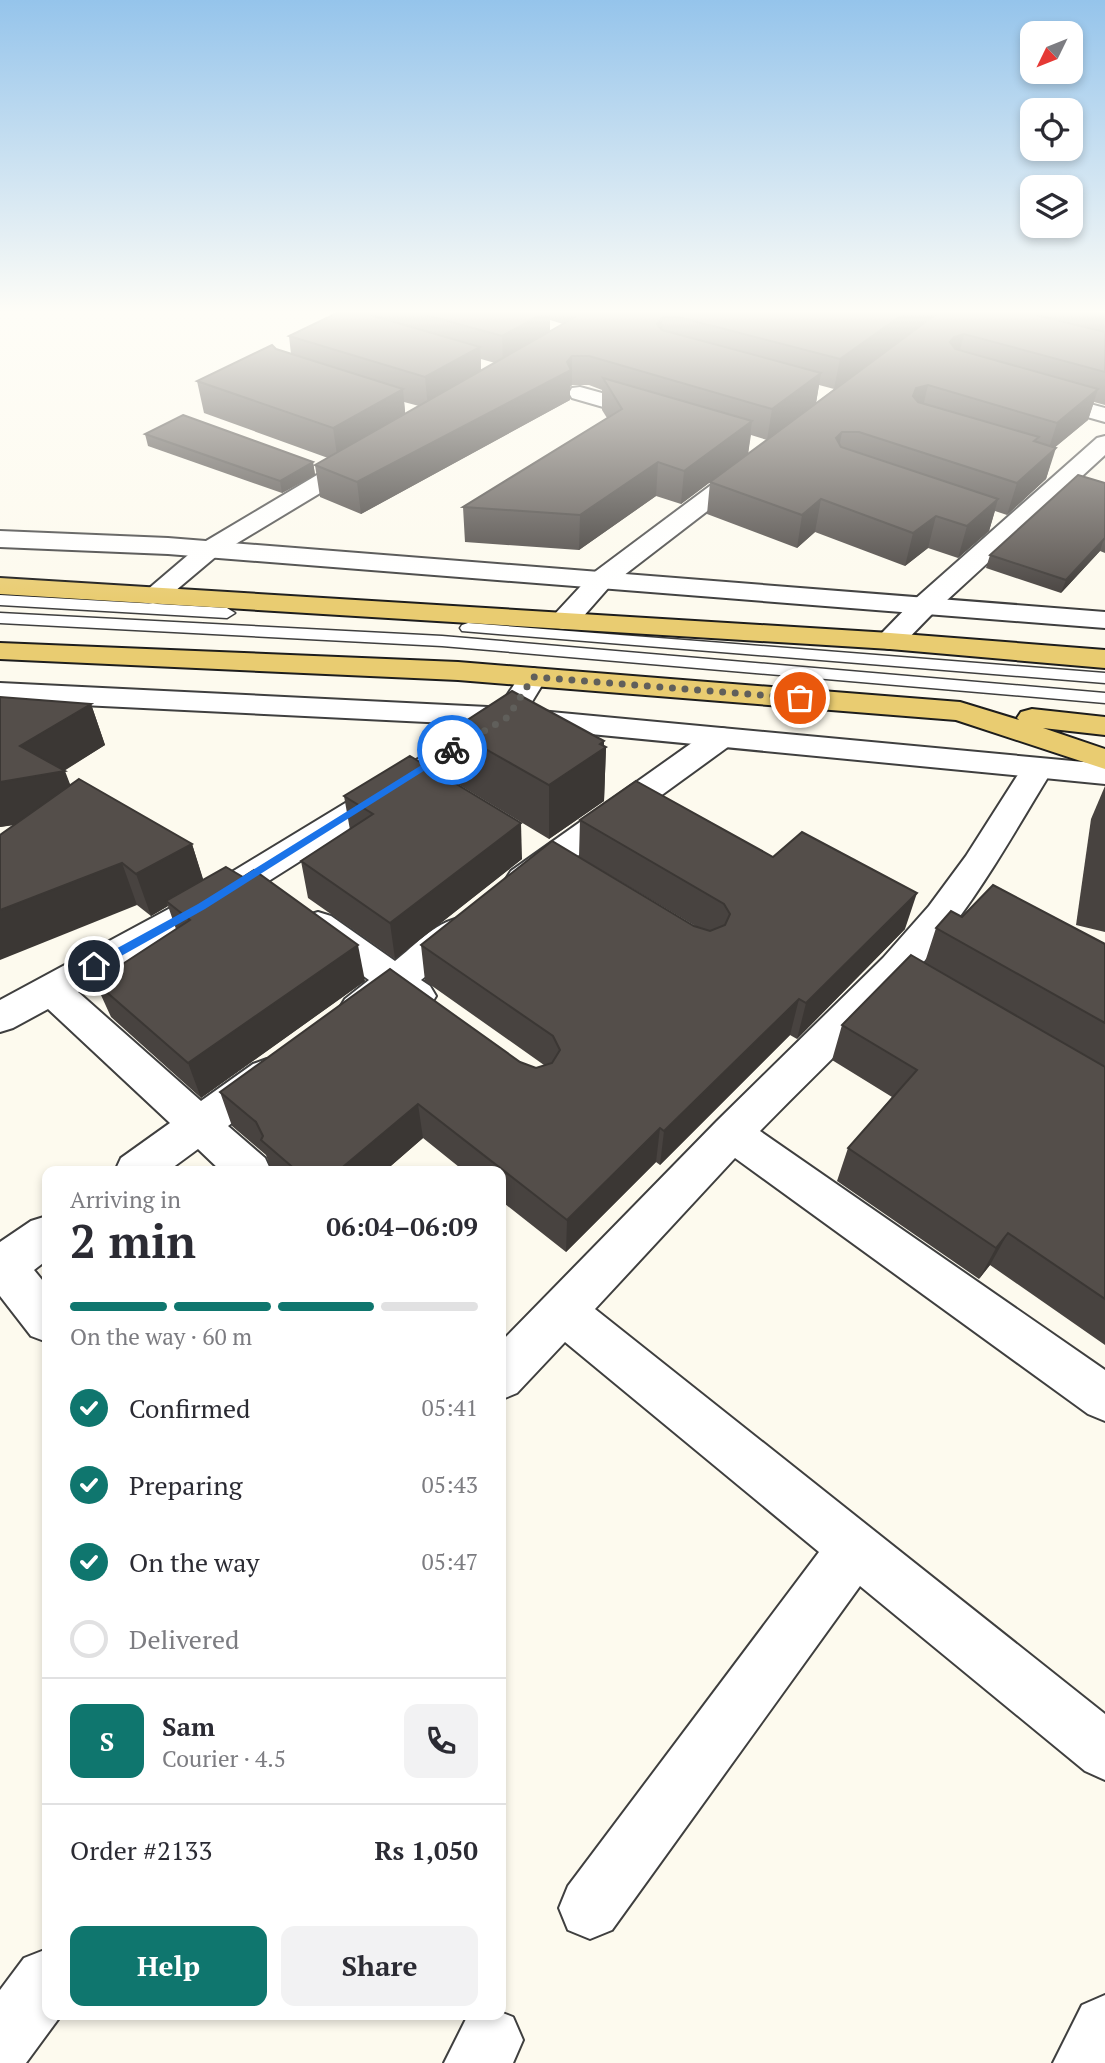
<!DOCTYPE html>
<meta charset="utf-8">
<style>
body{margin:0;font-family:"PT Serif",serif;background:#f2f2f3;color:#2b2b33;height:100vh;display:flex;flex-direction:column;font-size:26px;white-space:nowrap}
*{box-sizing:border-box;margin:0}
p{font-size:23px;color:#7c7c81}
.icon{flex:none;width:38px;height:38px;fill:none;stroke:currentColor;stroke-width:2;stroke-linecap:round;stroke-linejoin:round}
.map{position:relative;flex:1;overflow:hidden}
.panel{position:absolute;left:42px;top:1166px;width:464px;height:854px;display:flex;flex-direction:column;background:#fff;border-radius:14px;box-shadow:0 4px 10px #0003}
.panel>*{flex:none}
.needle{width:46px;rotate:227deg}
.fabs{position:absolute;left:1020px;top:21px;display:grid;gap:14px}
.fabs a{display:grid;place-items:center;width:63px;height:63px;border-radius:14px;background:#fff;box-shadow:0 4px 10px #0003;font-size:35px}
.pin{position:absolute;display:grid;place-items:center;width:60px;height:60px;color:#fff;margin:-30px;border:4px solid #fff;border-radius:50%;box-shadow:0 2px 7px #0007}
.courier{position:absolute;display:grid;place-items:center;width:70px;height:70px;margin:-35px;border:5px solid #1a73e8;border-radius:50%;background:#fff;color:#222;box-shadow:0 2px 9px #0007}
.head em{font-style:normal;font-weight:700}
.head div{display:flex;flex-direction:column-reverse}
.head{display:flex;align-items:center;justify-content:space-between;height:119px;padding:0 28px}
h1{font-size:46px;font-weight:700;line-height:52px}
.bar{display:grid;grid-template-columns:repeat(4,1fr);gap:10px 7px;align-content:center;height:84px;padding:0 28px}
.bar i{height:9px;border-radius:5px;background:#e1e1e2}
.bar .active{background:#0f766e}
.bar p{grid-column:span 4}
.line{display:flex;align-items:center;gap:18px;padding:0 28px;border-top:2px solid #e1e1e2}
.line div{flex:1}
.round{display:grid;place-items:center;flex:none;width:74px;height:74px;border-radius:14px;background:#f2f2f3}
ol{padding:0 28px;list-style:none}
li{display:flex;align-items:center;gap:21px;height:77px}
li p{margin-inline-start:auto}
li .icon{padding:7px;border-radius:50%;background:#0f766e;color:#fff;stroke-width:4}
li:last-child{color:#7c7c81}
li i{width:38px;height:38px;border:4px solid #e1e1e2;border-radius:50%}
.action{display:flex;gap:14px;margin-top:auto;padding:14px 28px}
.action a{flex:1;height:80px;border-radius:14px;background:#0f766e;color:#fff;font-size:28px;font-weight:700;line-height:80px;text-align:center}
.action a+a{background:#f2f2f3;color:#2b2b33}
.map>svg:first-child{display:block}
.lines{fill:none;stroke-linecap:round;stroke-linejoin:round}
.service-casing{stroke:#3f3f3f;stroke-width:3}
.minor-casing{stroke:#3f3f3f;stroke-width:4}
.tertiary-casing{stroke:#3f3f3f;stroke-width:4}
.primary-casing{stroke:#1d1d1d;stroke-width:4}
.service{fill:#fff;fill-rule:evenodd}
.minor{fill:#fff;fill-rule:evenodd}
.tertiary{fill:#fff;fill-rule:evenodd}
.primary{fill:#e9cc71;fill-rule:evenodd}
.wall{fill:#484340;fill-rule:evenodd}
.shaded-wall{fill:#3b3734}
.building{fill:#544e4a;stroke:#3b3734;stroke-width:2}
.route{fill:#1a73e8}
.done{stroke:#605f5b;stroke-width:7;stroke-dasharray:0 12.6}
</style>
<div class="map">
<svg width="1105" height="2063" viewBox="0 0 1105 2063">
<rect width="100%" height="100%" fill="#fdfaee"/>
<g class="lines">
<!-- service casing -->
<g class="service-casing">
<g id="service">
<polygon points="0,595 227,608 235,613 227,618 0,605"/>
<polygon points="0,613 442,636 1105,693 1105,703 442,646 0,623"/>
<polygon points="468,623 1105,673 1105,683 462,631 460,628 462,625"/>
</g>
</g>
<!-- minor casing -->
<g class="minor-casing">
<g id="minor">
<polygon points="580,387 660,409 663,414 660,419 652,421 572,398 569,393 572,388"/>
<polygon points="1042,391 1105,408 1105,422 1034,402 1031,397 1034,392"/>
<polygon points="1105,436 1105,455 934,612 900,647 890,649 880,647 876,641 880,635 914,600 1097,438"/>
<polygon points="362,451 370,453 374,458 370,463 219,554 162,602 153,604 144,602 140,596 201,544 354,453"/>
<polygon points="750,460 758,462 762,467 758,472 610,586 574,627 564,629 554,627 550,621 554,615 592,574 742,462"/>
<polygon points="533,668 543,671 547,677 519,723 213,916 78,992 201,1101 253,1064 267,1059 281,1064 287,1075 281,1086 228,1126 265,1158 271,1171 221,1171 198,1149 168,1171 115,1171 121,1158 170,1123 48,1009 13,1028 0,1032 0,1000 189,898 497,711 523,671"/>
<polygon points="721,728 732,730 736,737 732,744 535,887 523,891 511,887 506,879 511,871 710,730"/>
<path d="M1037,759L1048,762L1053,769C1021,821 991,875 955,923C898,998 826,1063 760,1131L1105,1370V1421L1088,1414L735,1158L595,1309L1105,1714V1780L1085,1771L860,1586L612,1930L590,1939L568,1930L559,1908L568,1886L819,1552L565,1342L517,1393L500,1400V1343L717,1121L883,958L929,906L966,856L1026,762Z"/>
<path d="M318,912L331,916L395,961C417,944 446,910 476,919L481,928L476,937L421,980L430,986L436,996L430,1006L417,1010L396,1000C378,1014 367,1026 345,1019L339,1009L345,999L369,980L305,934L300,925L305,916Z"/>
<polygon points="47,1216 47,1260 34,1270 47,1286 47,1342 31,1336 0,1296 0,1242 31,1221"/>
<polygon points="47,1949 47,2014 62,2014 26,2063 0,2063 0,1990 24,1958"/>
<polygon points="1105,1995 1105,2063 1053,2063 1082,2005"/>
<polygon points="500,2012 513,2017 523,2040 513,2063 444,2063 467,2017 500,2014"/>
</g>
</g>
<!-- tertiary casing -->
<g class="tertiary-casing">
<g id="tertiary">
<polygon points="0,531 168,538 1105,612 1105,628 168,554 0,547"/>
<polygon points="0,683 508,708 1105,764 1105,784 508,726 0,701"/>
</g>
</g>
<!-- primary casing -->
<g class="primary-casing">
<g id="primary">
<polygon points="0,578 890,633 1105,650 1105,668 890,649 0,594"/>
<polygon points="0,643 458,662 960,702 1019,720 1017,718 1021,712 1032,709 1105,717 1105,735 1043,728 1105,749 1105,769 956,720 458,680 0,659"/>
</g>
</g>
<!-- service -->
<use href="#service" class="service"/>
<!-- minor -->
<use href="#minor" class="minor"/>
<!-- tertiary -->
<use href="#tertiary" class="tertiary"/>
<!-- primary -->
<use href="#primary" class="primary"/>
</g>
<!-- wall -->
<g class="wall">
<path d="M362,312H1105V405L1094,402L1088,420L1055,447L1046,479L1007,515L995,511L989,531L958,558L928,548L905,566L815,532L797,548L707,514L710,482L681,504L656,496L579,550L465,542L463,507L607,418L602,410V390L589,385H572L570,387V400L361,514L320,497L315,465L328,458L204,413L197,381L276,349L291,354L289,336L370,314ZM550,320L563,324L550,331ZM481,359L495,363L481,371ZM819,385L834,389L816,403ZM404,402L419,406L405,414ZM751,435L767,440L748,454Z"/>
<polygon points="145,434 313,462 315,475 282,493 148,446"/>
<polygon points="1105,483 1105,553 1100,551 1061,593 986,568 990,555"/>
<polygon points="0,697 91,704 105,745 64,771 70,785 192,844 203,880 365,981 201,1098 111,1017 95,982 176,929 168,906 151,916 137,905 15,825 0,827"/>
<polygon points="452,730 604,741 604,746 606,747 604,801 549,839 456,783"/>
<polygon points="1105,786 1105,932 1076,925 1091,819"/>
<polygon points="344,796 522,859 395,959 308,898 301,861 350,830"/>
<polygon points="580,820 905,929 797,1039 790,1035 660,1165 656,1162 566,1252 500,1200 500,1171 464,1171 423,1138 385,1171 271,1171 266,1155 232,1126 220,1092 520,1062 536,1068 544,1065 425,981 421,945 694,926 697,927 579,857"/>
<polygon points="962,917 1105,944 1105,1345 990,1265 979,1279 837,1181 848,1148 892,1097 832,1060 842,1025 925,962 936,928"/>
</g>
<!-- shaded-wall -->
<g class="shaded-wall">
<polygon points="546,312 550,312 550,338 503,365 502,336"/>
<polygon points="906,312 939,312 834,389 840,359"/>
<polygon points="663,317 661,346 657,324"/>
<polygon points="964,334 957,363 950,342 954,337"/>
<polygon points="480,347 481,378 428,409 425,377"/>
<polygon points="572,356 572,385 570,387 570,400 361,514 357,482 567,362"/>
<polygon points="821,373 816,403 767,440 772,409"/>
<polygon points="928,385 921,415 913,396 916,388"/>
<polygon points="403,389 406,422 338,461 333,428"/>
<polygon points="1098,389 1088,420 1047,454 1057,423"/>
<polygon points="752,421 748,454 681,504 684,471"/>
<polygon points="842,432 836,463 836,438"/>
<polygon points="1056,448 1046,479 1007,515 1017,483"/>
<polygon points="313,462 315,475 282,493 280,481"/>
<polygon points="658,462 656,496 579,550 580,515"/>
<polygon points="821,499 815,532 797,548 802,515"/>
<polygon points="998,499 989,531 958,558 967,526"/>
<polygon points="936,516 928,548 905,566 913,533"/>
<polygon points="1104,538 1100,551 1061,593 1066,580"/>
<polygon points="91,704 105,745 63,771 65,771 81,813 0,827 0,782 20,746"/>
<polygon points="604,741 604,748 606,747 604,801 549,839 549,785"/>
<polygon points="521,823 522,859 395,959 390,923"/>
<polygon points="192,844 205,885 166,901 168,906 151,916 136,874"/>
<polygon points="122,863 137,905 0,960 0,910"/>
<polygon points="917,893 905,929 797,1039 806,1003"/>
<polygon points="358,945 365,981 201,1098 188,1063"/>
<polygon points="799,999 790,1035 660,1165 664,1131"/>
<polygon points="418,1104 423,1138 385,1171 338,1171"/>
<polygon points="660,1128 656,1162 566,1252 567,1220"/>
<polygon points="1008,1233 990,1265 979,1279 996,1248"/>
</g>
<!-- building -->
<g class="building">
<polygon points="339,312 360,312 480,347 425,377 289,336"/>
<polygon points="415,312 546,312 502,336"/>
<polygon points="579,312 906,312 840,359 678,317 663,317 657,324 662,330 821,373 772,409 589,356 572,356 567,362 571,370 357,482 315,465 575,317"/>
<polygon points="939,312 1027,312 1028,313 1105,332 1105,372 964,334 954,337 950,342 955,349 1098,389 1057,423 928,385 916,388 913,396 918,402 1039,437 1034,441 1056,448 1017,483 859,432 842,432 836,438 841,447 998,499 967,526 936,516 913,533 821,499 802,515 710,482"/>
<polygon points="1090,312 1105,312 1105,315"/>
<polygon points="272,345 276,349 403,389 333,428 197,381"/>
<polygon points="603,378 752,421 684,471 658,462 580,515 463,507 622,409"/>
<polygon points="183,415 313,462 280,481 145,434"/>
<polygon points="1078,475 1105,483 1105,538 1066,580 990,555"/>
<polygon points="512,691 604,741 600,744 606,747 549,785 452,730"/>
<polygon points="0,697 91,704 20,746 65,771 0,782"/>
<polygon points="410,756 521,823 390,923 301,861 373,814 344,796"/>
<polygon points="79,779 192,844 136,874 122,863 0,910 0,835"/>
<polygon points="636,781 773,857 802,832 917,893 806,1003 799,999 664,1131 660,1128 567,1220 418,1104 338,1171 297,1171 261,1140 263,1136 256,1122 220,1092 390,969 520,1062 536,1068 552,1063 560,1050 553,1036 421,945 552,841 694,926 710,931 725,925 730,914 724,904 580,820"/>
<polygon points="226,867 243,877 254,870 358,945 188,1063 95,982 190,920 166,901"/>
<polygon points="993,885 1105,944 1105,1023 936,928 951,911 962,917"/>
<polygon points="911,955 1105,1067 1105,1299 1008,1233 996,1248 848,1148 917,1070 842,1025"/>
</g>
<!-- sky -->
<linearGradient id="sky" x2="0" y2="1"><stop stop-color="#95c4eb"/><stop offset="0.52" stop-color="#fefdf7"/><stop offset="1" stop-color="#fefdf7" stop-opacity="0"/></linearGradient>
<rect width="1105" height="600" fill="url(#sky)"/>
<!-- route -->
<polygon class="route" points="449,748 457,750 205,909 98,969 90,969 90,963 198,904"/>
<g class="lines">
<!-- done -->
<polyline class="done" points="452,750 508,717 533,677 800,698"/>
</g>
</svg>
<div class="fabs">
<a><svg class="needle" viewBox="-14 -14 28 28"><path d="M0-13l5 13h-10z" fill="#e53935"/><path d="M0 13l5-13h-10z" fill="#7c7c81"/></svg></a>
<a><svg class="icon" aria-label="locate" viewBox="0 0 24 24"><circle cx="12" cy="12" r="6"/><path d="M12 2v4M12 18v4M2 12h4M18 12h4"/></svg></a>
<a><svg class="icon" aria-label="layers" viewBox="0 0 24 24"><path d="M12 4l9 5-9 5-9-5zM3 14l9 5 9-5"/></svg></a>
</div>
<div class="pin" style="left:800px;top:698px;background:#ea580c"><svg class="icon" aria-label="bag" viewBox="0 0 24 24"><path d="M5 8h14l-1 12H6zM9 8a3 3 0 0 1 6 0"/></svg></div>
<div class="pin" style="left:94px;top:966px;background:#1f2937"><svg class="icon" aria-label="home" viewBox="0 0 24 24"><path d="M3 11l9-7 9 7M6 9v11h12V9"/></svg></div>
<div class="courier" style="left:452px;top:750px"><svg class="icon" aria-label="bike" viewBox="0 0 24 24"><circle cx="6" cy="16" r="4"/><circle cx="18" cy="16" r="4"/><path d="M6 16l4-8h5l3 8M10 8l3 8H6M13 5h3"/></svg></div>
<section class="panel">
<div class="head"><div><h1>2 min</h1><p>Arriving in</p></div><em>06:04–06:09</em></div>
<div class="bar"><i class="active"></i><i class="active"></i><i class="active"></i><i></i><p>On the way · 60 m</p></div>
<ol>
<li><svg class="icon" aria-label="check" viewBox="0 0 24 24"><path d="M5 12l5 5 9-10"/></svg>Confirmed<p>05:41</p></li>
<li><svg class="icon" aria-label="check" viewBox="0 0 24 24"><path d="M5 12l5 5 9-10"/></svg>Preparing<p>05:43</p></li>
<li><svg class="icon" aria-label="check" viewBox="0 0 24 24"><path d="M5 12l5 5 9-10"/></svg>On the way<p>05:47</p></li>
<li><i></i>Delivered</li>
</ol>
<div class="line" style="height:126px"><b class="round" style="background:#0f766e;color:#fff">S</b><div><b>Sam</b><p>Courier · 4.5</p></div><a class="round"><svg class="icon" aria-label="phone" viewBox="0 0 24 24"><path d="M5 4h4l2 5-3 2q2 4 5 5l2-3 5 2v4C11 20 4 13 5 4z"/></svg></a></div>
<div class="line" style="height:91px"><div>Order #2133</div><b>Rs 1,050</b></div>
<div class="action"><a>Help</a><a>Share</a></div>
</section>
</div>
